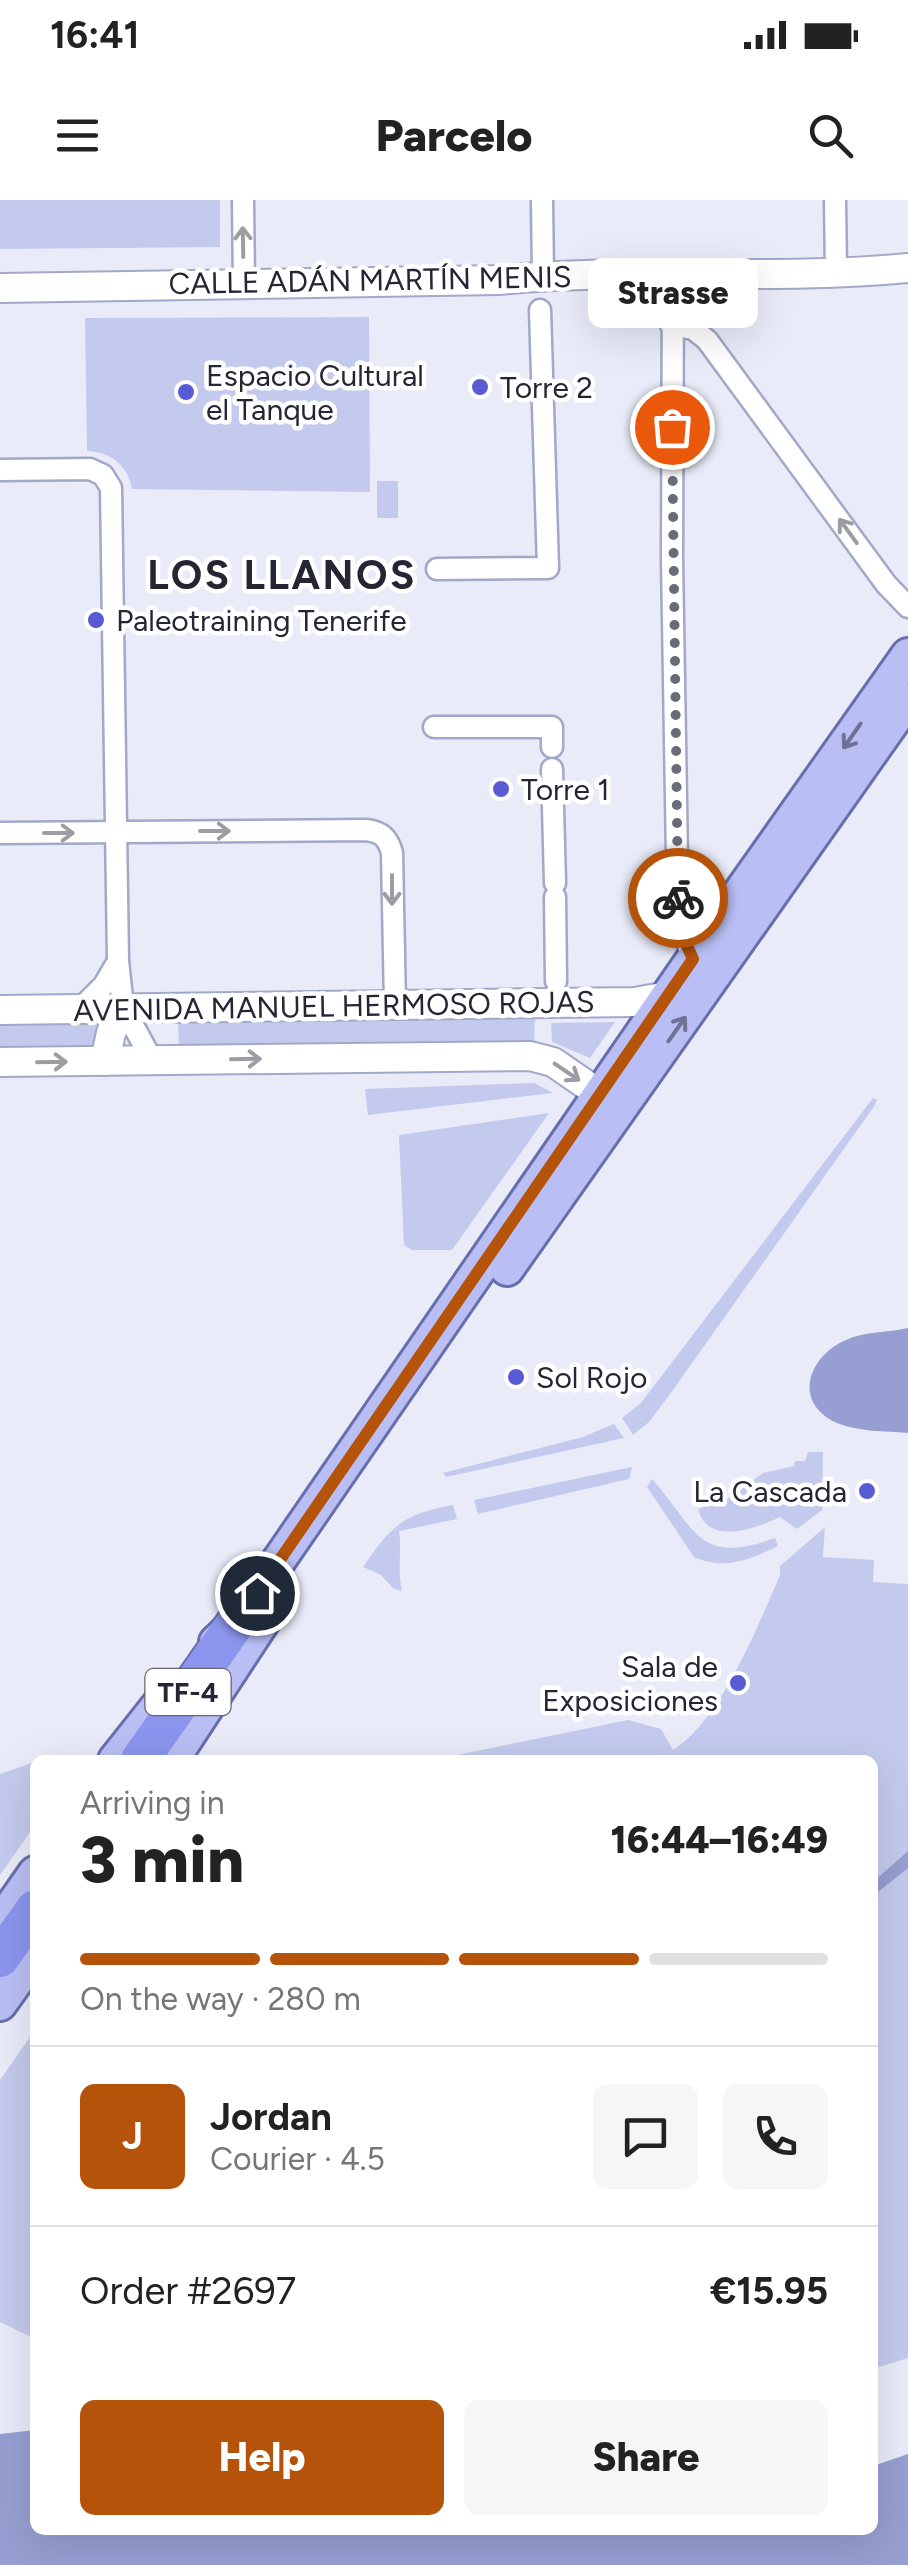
<!DOCTYPE html>
<meta charset="utf-8">
<style>
body{margin:0;font-family:Figtree,sans-serif;background:#f6f6f6;color:#222;height:100vh;display:flex;flex-direction:column;font-size:38px;white-space:nowrap}
*{box-sizing:border-box;margin:0}
p{font-size:32px;color:#767676}
.icon{flex:none;width:55px;height:55px;fill:none;stroke:currentColor;stroke-width:2;stroke-linecap:round;stroke-linejoin:round}
.map{position:relative;flex:1;overflow:hidden}
.drawer{position:absolute;left:30px;top:1555px;width:848px;height:780px;display:flex;flex-direction:column;background:#fff;border-radius:15px;box-shadow:0 10px 40px #0002}
.drawer>*{flex:none}
.pin{position:absolute;display:grid;place-items:center;width:85px;height:85px;color:#fff;margin:-42px;border:5px solid #fff;border-radius:50%;box-shadow:0 2px 10px #0007}
.courier{position:absolute;display:grid;place-items:center;width:100px;height:100px;margin:-50px;border:8px solid #b45309;border-radius:50%;background:#fff;color:#222;box-shadow:0 2px 12px #0007}
.bubble{position:absolute;height:70px;border-radius:15px;background:#fff;box-shadow:0 10px 40px #0002;font-size:32px;font-weight:800;line-height:70px;text-align:center}
.head em{font-style:normal;font-weight:800}
.head div{display:flex;flex-direction:column-reverse}
.head{display:flex;align-items:center;justify-content:space-between;height:170px;padding:0 50px}
h1{font-size:65px;font-weight:800;line-height:75px}
.bar{display:grid;grid-template-columns:repeat(4,1fr);gap:15px 10px;align-content:center;height:120px;padding:0 50px}
.bar i{height:12px;border-radius:8px;background:#e0e0e0}
.bar .active{background:#b45309}
.bar p{grid-column:span 4}
.line{display:flex;align-items:center;gap:25px;padding:0 50px;border-top:2px solid #e0e0e0}
.line div{flex:1}
.round{display:grid;place-items:center;flex:none;width:105px;height:105px;border-radius:15px;background:#f6f6f6}
.primary-button{display:flex;gap:20px;margin-top:auto;padding:20px 50px}
.primary-button a{flex:1;height:115px;border-radius:15px;background:#b45309;color:#fff;font-size:40px;font-weight:800;line-height:115px;text-align:center}
.primary-button a+a{background:#f6f6f6;color:#222}
.status{display:flex;justify-content:space-between;align-items:center;height:70px;padding:0 50px;background:#fff;direction:ltr}
.status svg{height:28px;fill:currentColor}
header{display:flex;justify-content:space-between;align-items:center;height:130px;padding:0 50px;background:#fff;font-size:45px;font-weight:800}
.map>svg:first-child{display:block}
.green{fill:#c3caed}
.water{fill:#979fd2}
.lines{fill:none;stroke-linecap:round;stroke-linejoin:round}
.street-casing{stroke:#a2a8c8;stroke-width:25}
.secondary-casing{stroke:#a2a8c8;stroke-width:32}
.primary-casing{stroke:#676eac;stroke-width:38}
.highway-casing{stroke:#676eac;stroke-width:42}
.street{stroke:#fff;stroke-width:20}
.secondary{stroke:#fff;stroke-width:28}
.primary{stroke:#b9bff4;stroke-width:32}
.highway{stroke:#8b95ed;stroke-width:38}
.oneway{stroke:#9c9da3}
.oneway2{stroke:#6e7294}
.done{stroke:#696b78;stroke-width:10;stroke-dasharray:0 18}
.route{stroke:#b45309;stroke-width:12}
.poi-dot{fill:#585bd3;stroke:#fff;stroke-width:4}
.labels{text-anchor:middle;dominant-baseline:central;stroke-width:9;stroke-linejoin:round;paint-order:stroke}
.shield{fill:#fff;stroke:#666770;stroke-width:2.5}
.shield-label{font-size:28px;font-weight:bold;fill:#242633}
.street-label{font-size:30px;fill:#242633;stroke:#fff}
.poi-label{font-size:30px;fill:#242633;stroke:#fff;text-anchor:start}
.district-label{font-size:40px;font-weight:bold;letter-spacing:2.5px;fill:#242633;stroke:#fff}
</style>
<div class="status"><b>16:41</b><svg viewBox="0 0 49 12"><path d="M0 12V9h3v3zM5 12V6h3v6zM10 12V3h3v9zM15 12V0h3v12zM26 1h20v11H26zM47 4h2v5h-2z"/></svg></div>
<header><svg class="icon" aria-label="menu" viewBox="0 0 24 24"><path d="M4 6h16M4 12h16M4 18h16"/></svg>Parcelo<svg class="icon" aria-label="search" viewBox="0 0 24 24"><circle cx="10" cy="10" r="6"/><path d="M15 15l6 6"/></svg></header>
<div class="map">
<svg width="908" height="2365" viewBox="0 0 908 2365">
<rect width="100%" height="100%" fill="#e9ebf9"/>
<!-- green -->
<g class="green">
<polygon points="0,0 220,0 220,47 0,49"/>
<path d="M369,117L370,292L132,289C128,265 111,252 87,251L85,118Z"/>
<rect x="377" y="281" width="21" height="37"/>
<polygon points="535,817 534,843 179,848 178,821"/>
<polygon points="87,819 95,823 99,835 94,846 89,848 0,851 0,820"/>
<polygon points="615,822 590,858 552,842 551,823"/>
<polygon points="534,883 553,893 368,915 365,889"/>
<polygon points="873,898 877,900 875,905 668,1197 649,1222 633,1235 622,1218 641,1203"/>
<polygon points="549,913 452,1050 412,1050 404,1045 399,935"/>
<polygon points="614,1224 624,1238 446,1277 443,1273 583,1237"/>
<path d="M808,1252H823L822,1310L797,1329L780,1317C756,1328 708,1347 698,1309L731,1297L763,1273L794,1266L795,1261H805Z"/>
<polygon points="632,1267 629,1279 478,1314 474,1300"/>
<path d="M652,1279C697,1330 698,1366 775,1338L778,1346C750,1359 725,1371 694,1357L647,1287Z"/>
<path d="M453,1305L457,1319L399,1331C402,1351 397,1370 402,1391L394,1389L381,1375L363,1367C391,1326 403,1314 453,1305Z"/>
<path d="M825,1327L823,1357L874,1360L873,1382L908,1384V2158L873,2169L872,1560H433L628,1520L661,1529L673,1550C720,1521 758,1426 780,1375V1366Z"/>
<polygon points="35,1562 35,1625 0,1675 0,1574"/>
<polygon points="35,1830 35,2139 0,2122 0,1880"/>
</g>
<!-- water -->
<g class="water">
<path d="M908,1128V1233C885,1231 859,1232 837,1223C792,1203 808,1156 846,1140C865,1131 888,1133 908,1128Z"/>
<polygon points="908,1651 908,1668 873,1696 873,1682"/>
<polygon points="35,2230 35,2330 872,2330 873,2266 908,2254 908,2365 0,2365 0,2234"/>
</g>
<g class="lines">
<!-- street casing -->
<g class="street-casing">
<g id="street">
<polyline points="243,0 244,84"/>
<polyline points="542,0 543,76"/>
<polyline points="835,0 836,72"/>
<polyline points="673,74 672,359 678,719 693,759"/>
<polyline points="671,125 693,129 707,140 886,384 908,407"/>
<polyline points="0,270 90,269 103,275 111,288 118,761 123,807 152,860"/>
<polyline points="437,369 548,368 540,110"/>
<polyline points="434,527 552,527 552,547"/>
<polyline points="552,569 555,683"/>
<path d="M0,633L366,630C382,632 388,638 392,653L395,805"/>
<polyline points="555,697 556,781"/>
<polyline points="80,809 104,785 118,761"/>
</g>
</g>
<!-- secondary casing -->
<g class="secondary-casing">
<g id="secondary">
<path d="M0,88L499,80C635,67 772,81 908,68"/>
<polyline points="0,810 635,802 668,796"/>
<polyline points="105,861 111,833 123,807"/>
<polyline points="0,862 530,856 553,862 614,904"/>
</g>
</g>
<!-- primary casing -->
<g class="primary-casing">
<g id="primary">
<polyline points="507,1069 908,500"/>
<polyline points="216,1442 235,1424 693,759 908,455"/>
<polyline points="115,1560 172,1488"/>
<polyline points="172,1560 271,1409"/>
<polyline points="0,1723 35,1673"/>
<polyline points="0,1804 35,1755"/>
</g>
</g>
<!-- highway casing -->
<g class="highway-casing">
<g id="highway">
<polyline points="140,1560 235,1424"/>
<polyline points="0,1758 35,1709"/>
</g>
</g>
<!-- street -->
<use href="#street" class="street"/>
<!-- secondary -->
<use href="#secondary" class="secondary"/>
<!-- primary -->
<use href="#primary" class="primary"/>
<!-- highway -->
<use href="#highway" class="highway"/>
</g>
<!-- one-way arrows -->
<defs><path id="oneway-shaft" d="M-6 0H5M1.5-3L5.5 0L1.5 3" fill="none" stroke-width="1.6" stroke-linecap="round" stroke-linejoin="round" transform="scale(2.5)"/></defs>
<g class="oneway">
<use href="#oneway-shaft" transform="translate(243 42) rotate(-91)"/>
<use href="#oneway-shaft" transform="translate(848 331) rotate(-126)"/>
<use href="#oneway-shaft" transform="translate(215 631)"/>
<use href="#oneway-shaft" transform="translate(59 633)"/>
<use href="#oneway-shaft" transform="translate(392 690) rotate(90)"/>
<use href="#oneway-shaft" transform="translate(246 859) rotate(-1)"/>
<use href="#oneway-shaft" transform="translate(52 862) rotate(-1)"/>
<use href="#oneway-shaft" transform="translate(567 872) rotate(34)"/>
</g>
<g class="oneway2">
<use href="#oneway-shaft" transform="translate(852 536) rotate(125)"/>
<use href="#oneway-shaft" transform="translate(677 829) rotate(-55)"/>
</g>
<g class="lines">
<!-- done -->
<polyline class="done" points="672,227 678,698"/>
<!-- route -->
<polyline class="route" points="257,1393 693,759 680,731 678,698"/>
</g>
<!-- markers -->
<g class="poi-dot">
<circle cx="480" cy="187" r="10"/>
<circle cx="186" cy="192" r="10"/>
<circle cx="96" cy="420" r="10"/>
<circle cx="501" cy="589" r="10"/>
<circle cx="516" cy="1177" r="10"/>
<circle cx="867" cy="1291" r="10"/>
<circle cx="738" cy="1483" r="10"/>
</g>
<g class="labels">
<!-- shield labels -->
<rect class="shield" x="145.5" y="1469" width="85" height="46" rx="8"/>
<g class="shield-label">
<text x="188" y="1492">TF-4</text>
</g>
<!-- street labels -->
<g class="street-label">
<text transform="translate(370 80) rotate(-1)">CALLE ADÁN MARTÍN MENIS</text>
<text transform="translate(334 806) rotate(-1)">AVENIDA MANUEL HERMOSO ROJAS</text>
</g>
<!-- poi labels -->
<g class="poi-label">
<text x="206" y="175">Espacio Cultural<tspan x="206" dy="34">el Tanque</tspan></text>
<text x="500" y="187">Torre 2</text>
<text x="116" y="420">Paleotraining Tenerife</text>
<text x="521" y="589">Torre 1</text>
<text x="536" y="1177">Sol Rojo</text>
<text x="847" y="1291" text-anchor="end">La Cascada</text>
<text x="718" y="1466" text-anchor="end">Sala de<tspan x="718" dy="34">Exposiciones</tspan></text>
</g>
<!-- district labels -->
<g class="district-label">
<text x="282" y="375">LOS LLANOS</text>
</g>
</g>
</svg>
<div class="pin" style="left:672px;top:227px;background:#ea580c"><svg class="icon" aria-label="bag" viewBox="0 0 24 24"><path d="M5 8h14l-1 12H6zM9 8a3 3 0 0 1 6 0"/></svg></div>
<div class="pin" style="left:257px;top:1393px;background:#1f2937"><svg class="icon" aria-label="home" viewBox="0 0 24 24"><path d="M3 11l9-7 9 7M6 9v11h12V9"/></svg></div>
<div class="courier" style="left:678px;top:698px"><svg class="icon" aria-label="bike" viewBox="0 0 24 24"><circle cx="6" cy="16" r="4"/><circle cx="18" cy="16" r="4"/><path d="M6 16l4-8h5l3 8M10 8l3 8H6M13 5h3"/></svg></div>
<div class="bubble" style="left:588px;top:58px;width:170px">Strasse</div>
<section class="drawer">
<div class="head"><div><h1>3 min</h1><p>Arriving in</p></div><em>16:44–16:49</em></div>
<div class="bar"><i class="active"></i><i class="active"></i><i class="active"></i><i></i><p>On the way · 280 m</p></div>
<div class="line" style="height:180px"><b class="round" style="background:#b45309;color:#fff">J</b><div><b>Jordan</b><p>Courier · 4.5</p></div><a class="round"><svg class="icon" aria-label="chat" viewBox="0 0 24 24"><path d="M4 5h16v11H9l-5 4z"/></svg></a><a class="round"><svg class="icon" aria-label="phone" viewBox="0 0 24 24"><path d="M5 4h4l2 5-3 2q2 4 5 5l2-3 5 2v4C11 20 4 13 5 4z"/></svg></a></div>
<div class="line" style="height:130px"><div>Order #2697</div><b>€15.95</b></div>
<div class="primary-button"><a>Help</a><a>Share</a></div>
</section>
</div>
